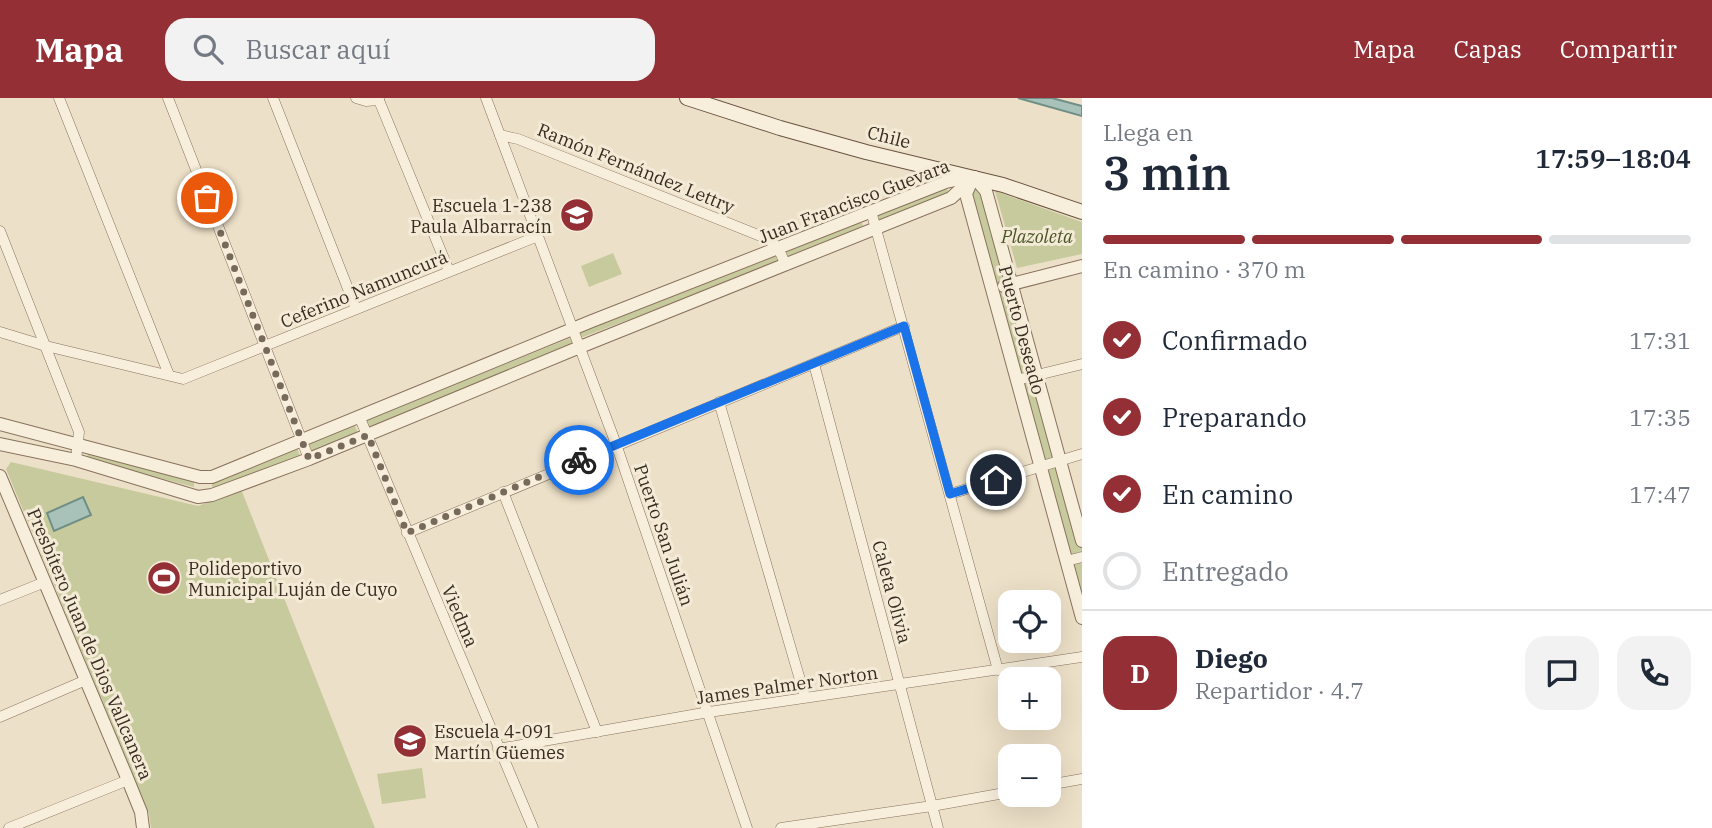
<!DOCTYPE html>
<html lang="es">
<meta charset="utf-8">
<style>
body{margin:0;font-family:"IBM Plex Serif",serif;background:#f2f2f3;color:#1f2937;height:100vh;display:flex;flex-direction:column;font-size:26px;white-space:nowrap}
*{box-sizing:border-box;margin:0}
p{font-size:23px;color:#747a83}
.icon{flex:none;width:38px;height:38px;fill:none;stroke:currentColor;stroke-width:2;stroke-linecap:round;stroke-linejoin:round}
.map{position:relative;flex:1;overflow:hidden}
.side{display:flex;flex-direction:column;background:#fff;width:630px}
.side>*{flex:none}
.controls{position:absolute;left:998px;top:492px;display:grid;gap:14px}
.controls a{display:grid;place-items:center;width:63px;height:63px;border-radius:14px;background:#fff;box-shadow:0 7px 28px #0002;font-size:35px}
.pin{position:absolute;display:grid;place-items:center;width:60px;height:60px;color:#fff;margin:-30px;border:4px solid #fff;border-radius:50%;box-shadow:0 2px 7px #0007}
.courier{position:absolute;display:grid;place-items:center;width:70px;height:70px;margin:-35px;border:5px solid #1a73e8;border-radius:50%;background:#fff;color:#222;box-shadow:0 2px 9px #0007}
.summary em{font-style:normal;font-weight:600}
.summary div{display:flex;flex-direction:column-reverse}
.summary{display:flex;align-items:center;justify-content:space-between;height:119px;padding:0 21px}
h1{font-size:46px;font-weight:600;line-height:52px}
.bar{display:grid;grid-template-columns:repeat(4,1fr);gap:10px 7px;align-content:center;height:84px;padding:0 21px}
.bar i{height:9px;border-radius:5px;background:#e0e1e3}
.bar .active{background:#943035}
.bar p{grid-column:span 4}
.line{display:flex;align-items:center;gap:18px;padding:0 21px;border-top:2px solid #e0e1e3}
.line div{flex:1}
.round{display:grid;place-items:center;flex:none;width:74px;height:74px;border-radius:21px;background:#f2f2f3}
ol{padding:0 21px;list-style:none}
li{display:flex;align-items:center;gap:21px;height:77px}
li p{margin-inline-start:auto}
li .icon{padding:7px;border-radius:50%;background:#943035;color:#fff;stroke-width:4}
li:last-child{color:#747a83}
li i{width:38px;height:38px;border:4px solid #e0e1e3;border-radius:50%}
header{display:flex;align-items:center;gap:42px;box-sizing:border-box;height:98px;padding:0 35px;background:#943035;color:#fff}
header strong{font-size:33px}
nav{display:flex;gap:38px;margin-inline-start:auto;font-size:24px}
.search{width:490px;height:63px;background:#f2f2f3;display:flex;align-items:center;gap:18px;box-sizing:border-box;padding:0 24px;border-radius:21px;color:#747a83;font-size:26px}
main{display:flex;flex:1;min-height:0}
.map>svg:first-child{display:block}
.green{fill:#c7ca9c}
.water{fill:#a8c1b9;stroke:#6f8f86;stroke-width:2}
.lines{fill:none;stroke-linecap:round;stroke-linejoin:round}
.minor-casing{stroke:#88725d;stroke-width:11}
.tertiary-casing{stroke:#88725d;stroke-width:14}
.secondary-casing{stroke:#6a5340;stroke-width:16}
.minor{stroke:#f7eedb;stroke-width:10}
.tertiary{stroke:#f7eedb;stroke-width:12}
.secondary{stroke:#f7eedb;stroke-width:14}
.done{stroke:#786a5b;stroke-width:7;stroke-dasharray:0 12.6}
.route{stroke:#1a73e8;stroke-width:9}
.labels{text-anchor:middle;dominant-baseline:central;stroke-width:6;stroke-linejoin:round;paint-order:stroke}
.street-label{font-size:18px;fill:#392b20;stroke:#f4ebd7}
.poi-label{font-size:18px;fill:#392b20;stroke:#f4ebd7;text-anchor:start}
.park-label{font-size:18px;font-style:italic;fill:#4b5428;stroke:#f4ebd7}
</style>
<header>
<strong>Mapa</strong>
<div class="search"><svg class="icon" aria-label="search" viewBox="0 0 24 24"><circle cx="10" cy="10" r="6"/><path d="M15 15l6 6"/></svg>Buscar aquí</div>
<nav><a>Mapa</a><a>Capas</a><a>Compartir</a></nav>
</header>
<main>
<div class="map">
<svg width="1082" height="730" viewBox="0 0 1082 730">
<rect width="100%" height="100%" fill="#ede0c8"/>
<!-- green -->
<g class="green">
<polygon points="974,79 986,93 1082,443 1082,520 966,96"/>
<polygon points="945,87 949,96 876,127 872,117"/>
<polygon points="995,93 1082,124 1082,156 1017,170"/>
<polygon points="859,119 865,132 786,164 780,150"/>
<polygon points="773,153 779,165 580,240 575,231"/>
<polygon points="613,155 622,176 589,189 581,168"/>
<polygon points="573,239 577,247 368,330 365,322"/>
<polygon points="354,326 358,335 312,353 308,344"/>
<polygon points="297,350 300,358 214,393 211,385"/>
<polygon points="86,352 194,380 194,389 89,362"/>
<polygon points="11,364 198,408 241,391 375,730 151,730 149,716 6,371"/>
<polygon points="422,670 426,700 382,706 377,676"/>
</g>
<!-- water -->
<g class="water">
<polygon points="1018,0 1052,0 1082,8 1082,18"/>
<polygon points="83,399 91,417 54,433 47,415"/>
</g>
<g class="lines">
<!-- minor casing -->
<g class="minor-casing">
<g id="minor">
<polyline points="59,0 169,277"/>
<polyline points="168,0 309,361"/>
<polyline points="273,0 356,211"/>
<polyline points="356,0 366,3 379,2"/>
<polyline points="378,0 449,173"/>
<polyline points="486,0 616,346 747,730"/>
<polyline points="500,37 518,41 768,141 778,150 786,167"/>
<polyline points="871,113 998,572"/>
<polyline points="0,133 79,334 76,362"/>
<polyline points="0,234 46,248 183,281 538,138"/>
<polyline points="814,266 938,730"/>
<polyline points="1017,282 1082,266"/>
<polyline points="719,304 805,599"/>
<polyline points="359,318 533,730"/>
<polyline points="503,394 597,634"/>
<polyline points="950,396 1082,356"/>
<polyline points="407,435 904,228"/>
<polyline points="1066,463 1082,459"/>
<polyline points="0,502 45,484"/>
<polyline points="0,619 86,582"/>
<polyline points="498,651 709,614 1082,559"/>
<polyline points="1048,687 1082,681"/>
<polyline points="9,730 128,682"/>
<polyline points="781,730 932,708 1010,694"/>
</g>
</g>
<!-- tertiary casing -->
<g class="tertiary-casing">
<g id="tertiary">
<polyline points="974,79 986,93 1082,443"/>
<polyline points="972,82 966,96 1082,520"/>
<polyline points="1004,188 1082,168"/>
<polyline points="0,326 200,379 212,379 592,223 946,84 970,79"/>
<polyline points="0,346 76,362 198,399 212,397 309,361 580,249 951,100 974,79"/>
<polyline points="0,378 128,682 141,714 143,730"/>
</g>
</g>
<!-- secondary casing -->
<g class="secondary-casing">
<polyline id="secondary" points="687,0 780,30 866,54 1003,87 1082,114"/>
</g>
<!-- minor -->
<use href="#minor" class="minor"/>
<!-- tertiary -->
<use href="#tertiary" class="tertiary"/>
<!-- secondary -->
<use href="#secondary" class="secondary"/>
</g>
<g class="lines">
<!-- done -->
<polyline class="done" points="207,100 309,361 368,337 407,435 579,362"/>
<!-- route -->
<polyline class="route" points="579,362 904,228 950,396 996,382"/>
</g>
<!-- icons -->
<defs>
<g id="school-disc" transform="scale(1.75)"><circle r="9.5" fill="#943035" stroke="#f4ebd7"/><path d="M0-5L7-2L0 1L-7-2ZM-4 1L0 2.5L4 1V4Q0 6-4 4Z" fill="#fff"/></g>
<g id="stadium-disc" transform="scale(1.75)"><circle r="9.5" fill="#943035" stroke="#f4ebd7"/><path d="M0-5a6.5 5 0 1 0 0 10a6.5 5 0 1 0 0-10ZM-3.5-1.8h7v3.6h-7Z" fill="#fff"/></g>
</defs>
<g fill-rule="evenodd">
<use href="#school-disc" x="577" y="117"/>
<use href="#stadium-disc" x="164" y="480"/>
<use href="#school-disc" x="410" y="643"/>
</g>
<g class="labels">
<!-- street labels -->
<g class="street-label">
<text transform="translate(889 39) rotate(14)">Chile</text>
<text transform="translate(636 70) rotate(22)">Ramón Fernández Lettry</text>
<text transform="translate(854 103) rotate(-21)">Juan Francisco Guevara</text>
<text transform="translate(364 191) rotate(-22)">Ceferino Namuncurá</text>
<text transform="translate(1022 232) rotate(75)">Puerto Deseado</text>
<text transform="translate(664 437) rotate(71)">Puerto San Julián</text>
<text transform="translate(892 494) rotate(75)">Caleta Olivia</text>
<text transform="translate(460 518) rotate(67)">Viedma</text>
<text transform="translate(90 546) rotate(67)">Presbítero Juan de Dios Vallcanera</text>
<text transform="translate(787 587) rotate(-8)">James Palmer Norton</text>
</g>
<!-- poi labels -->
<g class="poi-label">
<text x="552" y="107" text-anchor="end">Escuela 1-238<tspan x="552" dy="21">Paula Albarracín</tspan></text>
<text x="188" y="470">Polideportivo<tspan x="188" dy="21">Municipal Luján de Cuyo</tspan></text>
<text x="434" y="633">Escuela 4-091<tspan x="434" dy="21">Martín Güemes</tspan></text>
</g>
<!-- park labels -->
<g class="park-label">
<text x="1037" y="138">Plazoleta</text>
</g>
</g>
</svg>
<div class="controls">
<a><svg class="icon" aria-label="locate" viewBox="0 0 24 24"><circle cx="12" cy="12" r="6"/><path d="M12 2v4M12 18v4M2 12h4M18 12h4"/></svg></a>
<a>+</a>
<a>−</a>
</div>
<div class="pin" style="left:207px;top:100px;background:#ea580c"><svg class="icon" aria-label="bag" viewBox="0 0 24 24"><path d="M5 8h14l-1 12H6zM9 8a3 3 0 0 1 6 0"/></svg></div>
<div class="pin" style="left:996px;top:382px;background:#1f2937"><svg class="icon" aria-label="home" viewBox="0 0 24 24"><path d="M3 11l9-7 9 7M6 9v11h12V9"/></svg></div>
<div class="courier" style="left:579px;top:362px"><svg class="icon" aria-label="bike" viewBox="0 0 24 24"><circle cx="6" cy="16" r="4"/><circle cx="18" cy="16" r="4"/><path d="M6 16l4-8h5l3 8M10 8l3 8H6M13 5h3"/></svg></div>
</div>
<section class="side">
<div class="summary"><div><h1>3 min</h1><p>Llega en</p></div><em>17:59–18:04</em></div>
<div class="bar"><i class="active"></i><i class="active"></i><i class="active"></i><i></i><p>En camino · 370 m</p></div>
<ol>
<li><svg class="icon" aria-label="check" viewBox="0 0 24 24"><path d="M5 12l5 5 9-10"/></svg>Confirmado<p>17:31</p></li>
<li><svg class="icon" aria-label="check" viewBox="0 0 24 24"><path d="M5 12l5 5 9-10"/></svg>Preparando<p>17:35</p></li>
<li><svg class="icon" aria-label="check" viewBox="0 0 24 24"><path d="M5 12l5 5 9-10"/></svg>En camino<p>17:47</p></li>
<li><i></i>Entregado</li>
</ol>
<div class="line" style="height:126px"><b class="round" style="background:#943035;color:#fff">D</b><div><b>Diego</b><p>Repartidor · 4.7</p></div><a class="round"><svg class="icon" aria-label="chat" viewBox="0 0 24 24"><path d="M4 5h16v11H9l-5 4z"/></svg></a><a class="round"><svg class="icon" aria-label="phone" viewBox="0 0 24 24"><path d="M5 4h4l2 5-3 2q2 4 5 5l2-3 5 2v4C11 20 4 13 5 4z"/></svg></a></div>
</section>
</main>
